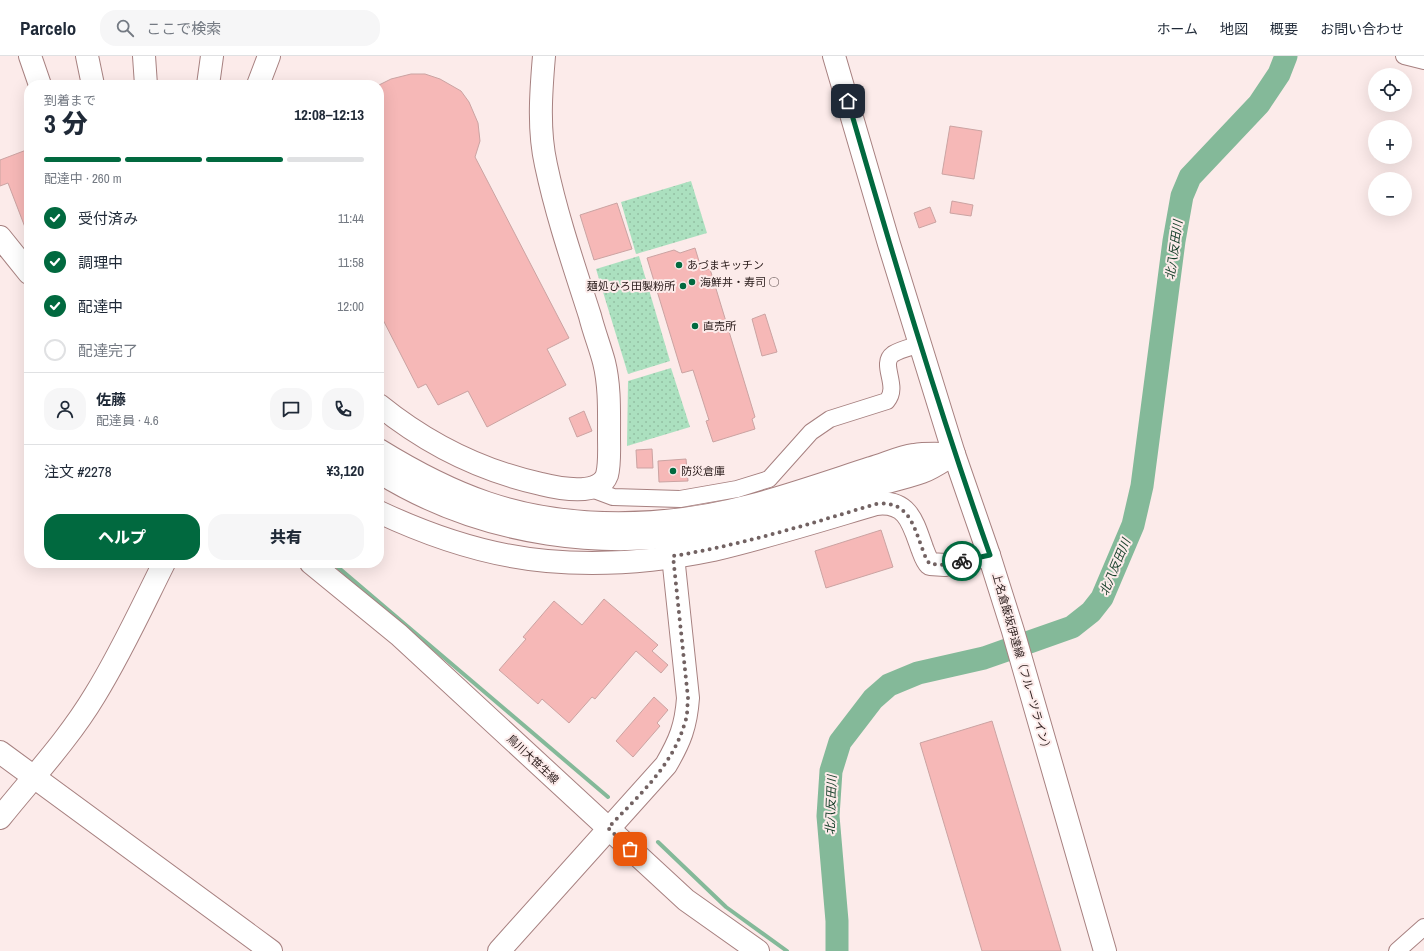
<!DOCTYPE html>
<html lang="ja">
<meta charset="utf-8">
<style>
body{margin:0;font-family:"Archivo Narrow","Noto Sans JP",sans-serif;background:#f6f6f7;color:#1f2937;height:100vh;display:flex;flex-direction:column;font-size:15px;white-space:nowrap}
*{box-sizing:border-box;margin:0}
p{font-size:13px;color:#747a83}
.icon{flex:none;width:22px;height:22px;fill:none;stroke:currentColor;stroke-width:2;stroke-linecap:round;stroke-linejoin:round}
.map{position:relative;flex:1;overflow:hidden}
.drawer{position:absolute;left:24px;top:24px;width:360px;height:488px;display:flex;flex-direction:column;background:#fff;border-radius:16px;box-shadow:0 4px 16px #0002}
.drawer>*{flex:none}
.tools{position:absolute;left:1368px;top:12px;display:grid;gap:8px}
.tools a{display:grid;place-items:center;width:44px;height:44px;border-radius:50%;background:#fff;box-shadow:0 4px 16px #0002;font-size:20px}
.pin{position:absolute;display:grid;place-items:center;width:34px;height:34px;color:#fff;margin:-17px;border-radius:8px;box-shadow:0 2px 6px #0006}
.courier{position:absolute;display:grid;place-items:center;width:40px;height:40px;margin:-20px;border:3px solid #01693f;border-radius:50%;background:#fff;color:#222;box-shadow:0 1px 5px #0007}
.headline em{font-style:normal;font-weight:800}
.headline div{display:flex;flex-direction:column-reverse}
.headline{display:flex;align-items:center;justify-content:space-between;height:68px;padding:0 20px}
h1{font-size:26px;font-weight:800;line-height:30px}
.bar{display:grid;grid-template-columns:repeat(4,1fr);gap:6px 4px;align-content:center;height:48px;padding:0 20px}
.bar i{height:5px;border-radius:3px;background:#e0e1e3}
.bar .on{background:#01693f}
.bar p{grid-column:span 4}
.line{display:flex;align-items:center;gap:10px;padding:0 20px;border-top:1px solid #e0e1e3}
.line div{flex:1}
.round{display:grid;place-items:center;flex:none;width:42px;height:42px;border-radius:16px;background:#f6f6f7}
ol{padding:0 20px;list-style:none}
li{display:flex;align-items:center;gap:12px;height:44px}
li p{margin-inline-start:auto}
li .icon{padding:4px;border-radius:50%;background:#01693f;color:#fff;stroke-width:4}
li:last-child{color:#747a83}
li i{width:22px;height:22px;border:2px solid #e0e1e3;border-radius:50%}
.button{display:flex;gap:8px;margin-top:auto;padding:8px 20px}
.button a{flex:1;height:46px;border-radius:16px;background:#01693f;color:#fff;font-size:16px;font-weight:800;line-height:46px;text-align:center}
.button a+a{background:#f6f6f7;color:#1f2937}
header{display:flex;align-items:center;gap:24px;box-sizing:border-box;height:56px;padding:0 20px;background:#fff;border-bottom:1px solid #e0e1e3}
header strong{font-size:19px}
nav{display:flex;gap:22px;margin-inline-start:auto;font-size:14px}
.search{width:280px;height:36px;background:#f6f6f7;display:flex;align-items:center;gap:10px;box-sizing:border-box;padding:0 14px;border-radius:16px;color:#747a83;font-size:15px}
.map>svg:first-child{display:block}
.green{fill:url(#green-dots)}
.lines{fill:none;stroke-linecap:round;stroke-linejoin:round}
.stream{stroke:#84b999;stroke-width:4}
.river{stroke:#84b999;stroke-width:23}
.building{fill:#f6b8b7;stroke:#cba3a2}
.street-casing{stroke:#a78180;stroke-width:18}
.secondary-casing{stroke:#a78180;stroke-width:24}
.primary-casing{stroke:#a78180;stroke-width:24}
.highway-casing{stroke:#a78180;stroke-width:24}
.street{stroke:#fff;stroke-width:16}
.secondary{stroke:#fff;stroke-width:22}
.primary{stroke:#fff;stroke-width:22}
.highway{stroke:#fff;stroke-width:22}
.done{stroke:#726262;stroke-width:4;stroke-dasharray:0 7.2}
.route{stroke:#01693f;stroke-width:5}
.poi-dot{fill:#01693f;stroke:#fcebea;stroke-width:1.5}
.labels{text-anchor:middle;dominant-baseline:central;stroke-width:4;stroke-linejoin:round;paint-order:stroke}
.poi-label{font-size:11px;fill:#271918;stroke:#fcebea;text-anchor:start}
.street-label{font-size:11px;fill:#271918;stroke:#fcebea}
.water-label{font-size:12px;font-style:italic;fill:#143e28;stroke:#fcebea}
</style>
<header>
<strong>Parcelo</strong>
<div class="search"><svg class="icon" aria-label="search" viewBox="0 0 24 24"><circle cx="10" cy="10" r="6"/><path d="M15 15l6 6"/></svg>ここで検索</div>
<nav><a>ホーム</a><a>地図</a><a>概要</a><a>お問い合わせ</a></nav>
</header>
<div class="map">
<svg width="1424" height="895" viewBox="0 0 1424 895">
<defs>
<pattern id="green-dots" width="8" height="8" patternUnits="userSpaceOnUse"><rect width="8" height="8" fill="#abe0bf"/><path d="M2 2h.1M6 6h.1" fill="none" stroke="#93c0a3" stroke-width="1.8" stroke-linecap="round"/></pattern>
</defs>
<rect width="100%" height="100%" fill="#fcebea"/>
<!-- green -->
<g class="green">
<polygon points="691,125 707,177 636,198 621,146"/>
<polygon points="639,200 670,305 628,318 596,213"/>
<polygon points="671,312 690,371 627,390 628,325"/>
</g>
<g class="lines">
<!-- stream -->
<g class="stream">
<polyline points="333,507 608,741"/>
<polyline points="658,786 726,851 787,895"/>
</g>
<!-- river -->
<polyline class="river" points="837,895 837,865 828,760 831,715 840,686 873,643 889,629 918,617 984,602 1072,571 1091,556 1102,542 1133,469 1142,430 1174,185 1182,140 1190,121 1259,48 1279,18 1286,0"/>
</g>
<!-- building -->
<g class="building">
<polygon points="411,18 425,18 440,23 461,35 469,46 478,67 480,85 475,101 569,282 547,293 566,329 487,371 468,335 438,349 426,328 418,332 379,256 379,29 391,23"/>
<polygon points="950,70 982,75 974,123 942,118"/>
<polygon points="29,93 29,179 28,179 8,127 0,130 0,104"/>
<polygon points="952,145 973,149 971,160 950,157"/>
<polygon points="617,147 632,193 594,204 580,159"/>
<polygon points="930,151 936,166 919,172 914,157"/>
<polygon points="695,192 702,215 710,213 755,361 752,363 755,373 713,386 706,365 709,364 693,314 682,317 647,202 674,194 680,197"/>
<polygon points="765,258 777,296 762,300 752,263"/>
<polygon points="584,355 592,375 577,381 569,362"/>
<polygon points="652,393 653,412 637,412 636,394"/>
<polygon points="686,403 688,425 659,426 658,405"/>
<polygon points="881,474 893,511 826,532 815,495"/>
<polygon points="604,543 658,589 652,595 668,609 661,617 636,595 595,643 592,641 569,667 542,643 538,648 499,614 526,583 523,581 554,545 582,569"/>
<polygon points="654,641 668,654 657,667 660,670 633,701 616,685"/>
<polygon points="992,665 1061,895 982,895 920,687"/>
</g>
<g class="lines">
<!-- street casing -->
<g class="street-casing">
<g id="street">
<polyline points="1404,0 1424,5"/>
<path d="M589,432L613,441L680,443L737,433L769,423L811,376L830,363L887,345C900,330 879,308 893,298C901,293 912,291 920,288"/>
<polyline points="1397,895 1424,871"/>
</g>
</g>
<!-- secondary casing -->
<g class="secondary-casing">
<g id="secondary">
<polyline points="30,0 40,29"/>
<polyline points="258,29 269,0"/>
<polyline points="0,181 29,217"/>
<path d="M379,349C426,387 482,415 541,428C557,432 599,441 607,419C610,408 609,393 609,381C609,356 610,330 604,306C600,291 594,276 590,260C574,210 557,161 546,109C538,74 541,35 544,0"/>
<path d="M379,456C430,480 490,500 547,505C601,510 660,505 713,494C768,481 822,464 876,448C908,444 913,467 922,492C924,497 926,504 930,508L945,509L989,499"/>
<polyline points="311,507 399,579 686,844 758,895"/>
<polyline points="0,696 271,895"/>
<path d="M0,762C32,722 68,684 95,639C121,597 142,551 164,507"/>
<path d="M499,895L666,709C680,685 686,670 688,642L673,500"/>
</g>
</g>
<!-- primary casing -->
<g class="primary-casing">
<polyline id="primary" points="834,0 889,188 954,398 989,499 1013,575 1105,895"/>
</g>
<!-- highway casing -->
<g class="highway-casing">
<g id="highway">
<polyline points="87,0 93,29"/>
<polyline points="144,0 146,29"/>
<polyline points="208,29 212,0"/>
<path d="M379,394C413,415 449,434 487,447C571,475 666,472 750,450C791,439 831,425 871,412C885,408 900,401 914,399C926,397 939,398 951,398"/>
<path d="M379,416C482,480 610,498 728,471C756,465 784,454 812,446C837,439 862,433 887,426C899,423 911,420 922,416C933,412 944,404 954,398"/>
</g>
</g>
<!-- street -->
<use href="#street" class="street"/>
<!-- secondary -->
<use href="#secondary" class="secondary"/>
<!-- primary -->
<use href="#primary" class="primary"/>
<!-- highway -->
<use href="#highway" class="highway"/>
</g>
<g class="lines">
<!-- done -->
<path class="done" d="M630,793L608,772C638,740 673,710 685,666C688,659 687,650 688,642L673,500C742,489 809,468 876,448C907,444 913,467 922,492C924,497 926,504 930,508L944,509L962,505"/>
<!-- route -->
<path class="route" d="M848,45C892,197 937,349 990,499L962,505"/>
</g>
<!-- markers -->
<g class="poi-dot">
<circle cx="679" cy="209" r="4"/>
<circle cx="692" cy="226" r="4"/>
<circle cx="683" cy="230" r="4"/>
<circle cx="695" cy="270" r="4"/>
<circle cx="673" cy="415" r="4"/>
</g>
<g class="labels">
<!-- poi labels -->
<g class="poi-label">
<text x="687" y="209">あづまキッチン</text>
<text x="700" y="226">海鮮丼・寿司 ○</text>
<text x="675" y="230" text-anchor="end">麺処ひろ田製粉所</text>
<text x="703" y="270">直売所</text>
<text x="681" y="415">防災倉庫</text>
</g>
<!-- street labels -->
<g class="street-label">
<text transform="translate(1022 607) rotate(74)">上名倉飯坂伊達線（フルーツライン）</text>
<text transform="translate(533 703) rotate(43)">鳥川大笹生線</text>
</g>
<!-- water labels -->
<g class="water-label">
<text transform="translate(1174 194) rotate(-82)">北八反田川</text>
<text transform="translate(1115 511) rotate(-67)">北八反田川</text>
<text transform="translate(831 749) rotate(-88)">北八反田川</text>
</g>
</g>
</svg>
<div class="tools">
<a><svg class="icon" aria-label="locate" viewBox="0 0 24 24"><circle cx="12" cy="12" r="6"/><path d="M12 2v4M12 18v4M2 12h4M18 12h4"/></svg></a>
<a>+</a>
<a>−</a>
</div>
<div class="pin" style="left:630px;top:793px;background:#ea580c"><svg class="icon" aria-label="bag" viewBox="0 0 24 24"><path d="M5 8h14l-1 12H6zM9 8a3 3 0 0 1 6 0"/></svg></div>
<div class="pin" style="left:848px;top:45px;background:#1f2937"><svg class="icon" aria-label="home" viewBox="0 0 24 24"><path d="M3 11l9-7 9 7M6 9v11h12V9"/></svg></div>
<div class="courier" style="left:962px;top:505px"><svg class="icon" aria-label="bike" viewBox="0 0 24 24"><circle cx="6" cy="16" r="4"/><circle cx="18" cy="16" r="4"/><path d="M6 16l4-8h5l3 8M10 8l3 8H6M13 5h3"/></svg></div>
<section class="drawer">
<div class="headline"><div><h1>3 分</h1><p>到着まで</p></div><em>12:08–12:13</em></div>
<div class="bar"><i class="on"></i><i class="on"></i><i class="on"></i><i></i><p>配達中 · 260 m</p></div>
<ol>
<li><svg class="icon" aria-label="check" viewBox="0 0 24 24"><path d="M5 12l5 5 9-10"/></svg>受付済み<p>11:44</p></li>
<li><svg class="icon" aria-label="check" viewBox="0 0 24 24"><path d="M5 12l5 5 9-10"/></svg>調理中<p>11:58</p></li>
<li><svg class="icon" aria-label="check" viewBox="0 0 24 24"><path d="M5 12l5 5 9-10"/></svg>配達中<p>12:00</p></li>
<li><i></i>配達完了</li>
</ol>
<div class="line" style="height:72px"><a class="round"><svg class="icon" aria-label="person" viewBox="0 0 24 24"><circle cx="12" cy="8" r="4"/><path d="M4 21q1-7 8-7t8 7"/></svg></a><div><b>佐藤</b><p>配達員 · 4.6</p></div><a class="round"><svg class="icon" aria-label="chat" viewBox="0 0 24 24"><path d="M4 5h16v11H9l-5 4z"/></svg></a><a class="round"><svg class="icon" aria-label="phone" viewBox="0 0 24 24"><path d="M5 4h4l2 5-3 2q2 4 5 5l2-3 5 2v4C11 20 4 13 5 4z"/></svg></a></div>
<div class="line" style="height:52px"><div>注文 #2278</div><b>¥3,120</b></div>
<div class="button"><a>ヘルプ</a><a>共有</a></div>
</section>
</div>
